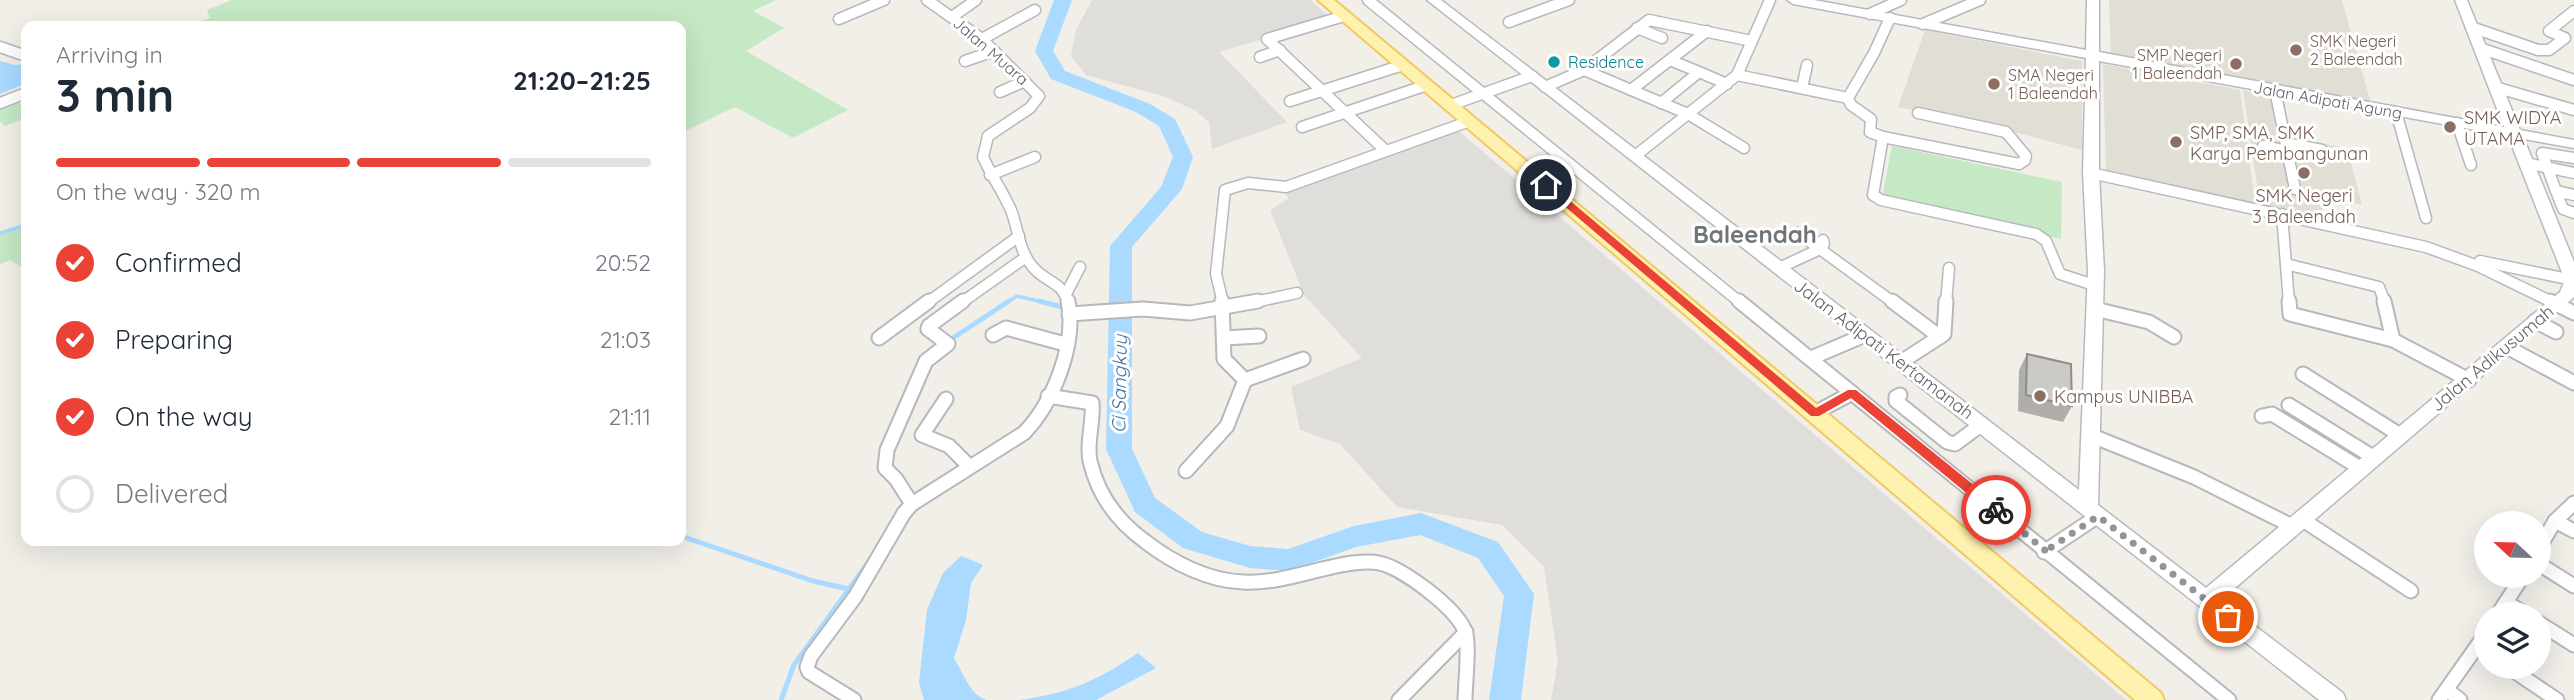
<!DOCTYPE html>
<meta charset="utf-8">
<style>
body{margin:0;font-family:Quicksand,sans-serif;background:#f2f2f3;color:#1f2937;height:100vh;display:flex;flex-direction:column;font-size:26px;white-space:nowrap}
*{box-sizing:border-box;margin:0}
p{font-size:23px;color:#747a83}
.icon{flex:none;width:38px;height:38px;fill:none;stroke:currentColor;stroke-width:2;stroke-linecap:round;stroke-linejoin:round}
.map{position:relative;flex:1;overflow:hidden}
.drawer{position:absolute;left:21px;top:21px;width:665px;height:525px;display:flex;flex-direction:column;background:#fff;border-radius:14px;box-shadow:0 7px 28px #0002}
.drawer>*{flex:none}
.needle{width:46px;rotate:292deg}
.buttons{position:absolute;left:2474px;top:511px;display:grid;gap:14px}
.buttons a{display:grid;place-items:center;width:77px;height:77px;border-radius:50%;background:#fff;box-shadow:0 7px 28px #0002;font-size:35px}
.pin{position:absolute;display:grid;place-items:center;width:60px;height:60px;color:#fff;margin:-30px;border:4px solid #fff;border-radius:50%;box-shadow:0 2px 7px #0007}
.courier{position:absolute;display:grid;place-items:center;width:70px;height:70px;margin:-35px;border:5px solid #ea4335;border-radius:50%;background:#fff;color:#222;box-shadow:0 2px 9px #0007}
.headline em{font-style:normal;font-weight:700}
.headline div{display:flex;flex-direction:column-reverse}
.headline{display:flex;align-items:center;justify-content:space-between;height:119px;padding:0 35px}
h1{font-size:46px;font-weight:700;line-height:52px}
.bar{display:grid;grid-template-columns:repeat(4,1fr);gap:10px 7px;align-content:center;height:84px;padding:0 35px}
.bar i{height:9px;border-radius:5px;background:#e0e1e3}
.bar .active{background:#ea4335}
.bar p{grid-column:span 4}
ol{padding:0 35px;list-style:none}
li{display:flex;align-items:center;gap:21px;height:77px}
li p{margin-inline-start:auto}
li .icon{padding:7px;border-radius:50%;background:#ea4335;color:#fff;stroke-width:4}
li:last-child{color:#747a83}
li i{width:38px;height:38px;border:4px solid #e0e1e3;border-radius:50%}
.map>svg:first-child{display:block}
.industrial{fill:#e0deda}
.education{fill:#e1ded6}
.green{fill:#c5e8c5}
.water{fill:#aadaff}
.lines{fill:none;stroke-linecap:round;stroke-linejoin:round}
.stream-far1{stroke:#aadaff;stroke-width:3.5}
.stream{stroke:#aadaff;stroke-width:5}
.river{fill:#aadaff;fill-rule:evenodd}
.minor-far1-casing{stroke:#b5b8bc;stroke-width:13}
.minor-casing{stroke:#b5b8bc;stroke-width:17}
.secondary-casing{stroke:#b6babf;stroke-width:3}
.primary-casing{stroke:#f2c960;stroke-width:4}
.minor-far1{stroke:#fff;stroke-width:10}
.minor{stroke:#fff;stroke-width:13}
.secondary{fill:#fff;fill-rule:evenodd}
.primary{fill:#fff2af;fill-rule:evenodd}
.wall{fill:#afaea9}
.building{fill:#cccac5;stroke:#8f8d8a;stroke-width:2}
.route{fill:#ea4335}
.done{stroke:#929495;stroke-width:7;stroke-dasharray:0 12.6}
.education-dot{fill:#8d6e63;stroke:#fff;stroke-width:2.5}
.culture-dot{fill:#0f9aa8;stroke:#fff;stroke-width:2.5}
.labels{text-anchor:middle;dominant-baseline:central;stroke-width:6;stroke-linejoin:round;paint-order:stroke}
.far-education-label{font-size:16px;fill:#785e54;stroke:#fff;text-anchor:start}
.far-street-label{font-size:16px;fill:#5f6368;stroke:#fff}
.far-culture-label{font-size:16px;fill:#0d838f;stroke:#fff;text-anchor:start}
.education-label{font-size:18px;fill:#785e54;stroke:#fff;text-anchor:start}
.street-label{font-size:18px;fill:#5f6368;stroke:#fff}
.water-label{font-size:19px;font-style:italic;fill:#4174aa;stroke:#fff}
.district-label{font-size:24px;font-weight:bold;fill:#70757a;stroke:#fff}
</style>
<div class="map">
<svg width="2574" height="700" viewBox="0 0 2574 700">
<rect width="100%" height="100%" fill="#f1efe8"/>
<!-- industrial -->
<g class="industrial">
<polygon points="1092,0 1310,0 1332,19 1219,52 1287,122 1212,149 1209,122 1196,111 1166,97 1086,75 1071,56 1076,30"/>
<polygon points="1453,126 2126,700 1551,700 1558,661 1544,567 1502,525 1397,507 1340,444 1300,430 1291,387 1362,358 1304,295 1270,210 1288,199 1283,188"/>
</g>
<!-- education -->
<g class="education">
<polygon points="2109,0 2342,0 2371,104 2111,57"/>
<polygon points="1925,30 2082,61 2082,150 1999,128 1898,107"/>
<polygon points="2103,64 2240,90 2255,203 2106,172"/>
<polygon points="2243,90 2284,98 2290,138 2347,148 2362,205 2321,197 2323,219 2260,204"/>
</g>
<!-- green -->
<g class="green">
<polygon points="232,0 776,0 753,11 784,28 746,51 848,110 793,138 735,107 681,133 681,26 190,26 210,18 207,10"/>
<polygon points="18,102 26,108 26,118 5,126 0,121 0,108"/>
<polygon points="1892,146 2062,182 2061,239 1882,198"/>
<polygon points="26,226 26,270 10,260 0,264 0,234"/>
</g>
<!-- water -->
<g class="water">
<polygon points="0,61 15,65 26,64 26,83 0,94"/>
<path d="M961,556L983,565L971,583L966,620L954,658C963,672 970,696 987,700H924L919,683L927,610L943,573Z"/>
<path d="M1138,653L1156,668L1096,700H1019C1069,693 1097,681 1138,653Z"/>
</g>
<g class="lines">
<!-- stream-far1 -->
<g class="stream-far1">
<polyline points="0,233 26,225"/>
<polyline points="1006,303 1017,296 1047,303"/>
</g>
<!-- stream -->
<g class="stream">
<polyline points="1039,301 1066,308"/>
<polyline points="947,342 1009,301"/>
<polyline points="681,536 813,581 849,589"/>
<polyline points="781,700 794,665 870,560"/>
</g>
<!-- river -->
<polygon class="river" points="1054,0 1072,0 1053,51 1065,71 1150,104 1175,119 1193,157 1182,189 1132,247 1132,449 1155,498 1202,532 1250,546 1288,549 1354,526 1421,513 1498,542 1534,594 1521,700 1489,700 1504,596 1478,558 1420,535 1356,547 1289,571 1250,568 1183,548 1135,512 1106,449 1110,246 1161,187 1173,157 1159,126 1136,112 1051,79 1035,51"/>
<!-- minor-far1 casing -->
<g class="minor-far1-casing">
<g id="minor-far1">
<path d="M927,0L982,39L1039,96L1030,108L988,136L983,157C991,175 1003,192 1011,210C1018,228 1019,251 1032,266C1044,282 1063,281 1068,303"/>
<polyline points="1368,0 1741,303"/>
<polyline points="1870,14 1901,0"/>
<polyline points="1344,16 1267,39 1386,151"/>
<polyline points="952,17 976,0"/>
<polyline points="1890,18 1874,53 1848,98 1851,105 1871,119 1870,132 1883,137 1873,195 1881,200 2036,234 2046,241 2060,274 2094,285"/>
<polyline points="839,19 884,0"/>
<polyline points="1509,22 1569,0"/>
<polyline points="1923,24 1980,0"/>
<polyline points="2471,27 2538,50 2549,50 2565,38 2549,31 2574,11"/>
<polyline points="1637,28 1662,38"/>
<polyline points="982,39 1035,10"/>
<polyline points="0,47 26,56"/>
<polyline points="2480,48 2574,80"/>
<polyline points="1260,57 1280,50"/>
<polyline points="1670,60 1699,72"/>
<polyline points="965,61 994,51"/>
<polyline points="1584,70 1688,114 1744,148"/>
<polyline points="1737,75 1848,98"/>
<polyline points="1545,87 1584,70 1649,20 1752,41"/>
<polyline points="2495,87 2574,110"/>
<polyline points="1802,88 1807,65"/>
<polyline points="1631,90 1707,31"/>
<polyline points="2275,90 2295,189"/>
<polyline points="1000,92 1025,81"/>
<polyline points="1290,101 1403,65"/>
<polyline points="0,103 26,93"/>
<polyline points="1661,103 1699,72 1727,84"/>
<polyline points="1451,105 1532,76"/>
<polyline points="2396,112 2426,218"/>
<polyline points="2457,123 2471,165"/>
<polyline points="1302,127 1427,85"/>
<polyline points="1883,137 2019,164 2025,160 2026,156 2006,132 1918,113"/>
<polyline points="2286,143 2322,150"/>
<polyline points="2263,146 2287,151"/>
<polyline points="1635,156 1737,75 1770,0"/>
<polyline points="2574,158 2542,153 2556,191 2574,195"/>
<polyline points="2526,163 2574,173"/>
<polyline points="2091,173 2426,247 2478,266 2554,303"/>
<polyline points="990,175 1035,157"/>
<polyline points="2556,191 2563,209 2574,213"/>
<polyline points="2282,214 2289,303"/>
<polyline points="1798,233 1894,303"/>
<polyline points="2480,261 2573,280"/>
<polyline points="2286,264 2379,287 2385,303"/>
<polyline points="1779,268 1820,249 1824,244 1823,240"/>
<polyline points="1066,294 1080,267"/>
<polyline points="927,303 1019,236"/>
<polyline points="961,303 1026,257"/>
<polyline points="1223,303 1216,274 1225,190 1248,183 1286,187 1470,121"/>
<polyline points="1250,303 1297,293"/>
<polyline points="1946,303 1949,268"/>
</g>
</g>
<!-- minor casing -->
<g class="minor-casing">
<g id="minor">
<polyline points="1739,301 2229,700"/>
<polyline points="1892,301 1940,337"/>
<polyline points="2289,301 2290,314 2393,340"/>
<polyline points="2384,301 2393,340 2469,380"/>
<polyline points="2550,301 2574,313"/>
<polyline points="2095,309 2149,322 2174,337"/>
<polyline points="1069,314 1143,309 1190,313 1258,301"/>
<polyline points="2535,321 2556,332"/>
<polyline points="993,335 1006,328 1065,344"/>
<polyline points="879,338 929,301"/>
<polyline points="1224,338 1259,336"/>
<polyline points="2507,347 2574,383"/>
<polyline points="1811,358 1865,335"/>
<polyline points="1901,362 1944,334 1946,301"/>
<polyline points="2303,374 2400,435"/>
<polyline points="1245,380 1303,359"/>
<polyline points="1900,395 1896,397 1896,401 1947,442 1955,444 1982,424"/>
<path d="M1048,396L1092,403C1094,422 1086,442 1090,461C1098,496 1118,522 1146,542C1173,563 1209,581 1243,582C1280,584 1316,568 1353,563C1361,562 1371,561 1379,563C1403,568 1456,608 1465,631C1470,642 1465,686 1465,700"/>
<polyline points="946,399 922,435 949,446 969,466"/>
<polyline points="2289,405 2373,457"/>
<polyline points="1815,413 1852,393"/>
<polyline points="2262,416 2272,414 2360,468"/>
<polyline points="2090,435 2194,477 2294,527"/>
<polyline points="1186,471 1227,426 1245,380 1224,359 1222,301"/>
<polyline points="912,504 896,479 885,468 887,450 926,361 948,344 928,329 929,326 963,301"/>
<polyline points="2303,520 2411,591"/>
<polyline points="2555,521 2574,531"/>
<polyline points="2539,548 2555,521 2574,503"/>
<polyline points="2046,551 2044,552 2098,516"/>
<polyline points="2539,564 2574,586"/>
<polyline points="2506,602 2525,614"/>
<polyline points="2498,614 2523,576"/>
<polyline points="2539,623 2574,645"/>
<polyline points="2508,667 2557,700"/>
<polyline points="2447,690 2460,700"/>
<path d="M854,700L809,672L807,667L811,656L855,597L904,513L912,504L1024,433C1053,403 1077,344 1068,301"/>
<polyline points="1399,700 1466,632"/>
<polyline points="2439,700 2487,632"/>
</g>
</g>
<!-- secondary casing -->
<g class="secondary-casing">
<path id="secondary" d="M1427,0H1441L2079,490L2088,271L2083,173L2086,58L1793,4L1787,0H1814L2086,50L2087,0H2099V52L2504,127L2455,0H2467L2520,130L2574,140V148L2524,139L2574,262V297L2221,600L2343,693L2346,700H2319ZM2099,61L2508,136L2565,280L2560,292L2206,588L2098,505L2104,271L2099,173Z"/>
</g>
<!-- primary casing -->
<g class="primary-casing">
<polygon id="primary" points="1318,0 1334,0 2161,693 2164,700 2135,700"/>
</g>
<!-- minor-far1 -->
<use href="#minor-far1" class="minor-far1"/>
<!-- minor -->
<use href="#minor" class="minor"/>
<!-- secondary -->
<use href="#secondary" class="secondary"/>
<!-- primary -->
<use href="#primary" class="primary"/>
</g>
<!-- wall -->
<polygon class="wall" points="2027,354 2072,406 2063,422 2018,411 2019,370"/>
<!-- building -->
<polygon class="building" points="2027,354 2071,364 2072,406 2026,395"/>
<!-- route -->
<polygon class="route" points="1542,183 1549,183 1816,408 1848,390 1856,390 2001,507 2001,514 1992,514 1851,398 1819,416 1811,416 1542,187"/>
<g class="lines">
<!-- done -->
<polyline class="done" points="1996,510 2046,551 2044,552 2098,516 2228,617"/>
</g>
<!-- markers -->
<g class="education-dot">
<circle cx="2296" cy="50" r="7"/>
<circle cx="2236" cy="64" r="7"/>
<circle cx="1994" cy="84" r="7"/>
<circle cx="2450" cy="127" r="7"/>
<circle cx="2176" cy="142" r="7"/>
<circle cx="2304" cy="173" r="7"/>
<circle cx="2040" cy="396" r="7"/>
</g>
<circle class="culture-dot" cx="1554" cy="62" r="7"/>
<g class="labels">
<!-- far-education labels -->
<g class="far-education-label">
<text x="2310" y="41">SMK Negeri<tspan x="2310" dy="18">2 Baleendah</tspan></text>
<text x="2222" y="55" text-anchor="end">SMP Negeri<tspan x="2222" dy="18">1 Baleendah</tspan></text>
<text x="2008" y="75">SMA Negeri<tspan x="2008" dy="18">1 Baleendah</tspan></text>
</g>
<!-- far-street labels -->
<g class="far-street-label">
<text transform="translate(991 51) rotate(41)">Jalan Muara</text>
<text transform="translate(2328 100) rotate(10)">Jalan Adipati Agung</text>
</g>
<!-- far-culture labels -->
<g class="far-culture-label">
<text x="1568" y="62">Residence</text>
</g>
<!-- education labels -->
<g class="education-label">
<text x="2464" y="117">SMK WIDYA<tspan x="2464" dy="21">UTAMA</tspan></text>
<text x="2190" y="132">SMP, SMA, SMK<tspan x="2190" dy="21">Karya Pembangunan</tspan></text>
<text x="2304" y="195" text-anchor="middle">SMK Negeri<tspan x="2304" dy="21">3 Baleendah</tspan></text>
<text x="2054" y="396">Kampus UNIBBA</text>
</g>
<!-- street labels -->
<g class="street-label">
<text transform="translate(1884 349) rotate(37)">Jalan Adipati Kertamanah</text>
<text transform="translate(2492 358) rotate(-40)">Jalan Adikusumah</text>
</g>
<!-- water labels -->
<g class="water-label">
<text transform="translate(1119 384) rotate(-89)">Ci Sangkuy</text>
</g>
<!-- district labels -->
<g class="district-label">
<text x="1755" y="234">Baleendah</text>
</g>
</g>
</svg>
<div class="buttons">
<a><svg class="needle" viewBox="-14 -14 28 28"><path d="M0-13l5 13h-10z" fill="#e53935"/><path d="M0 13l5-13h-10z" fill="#747a83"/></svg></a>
<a><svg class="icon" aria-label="layers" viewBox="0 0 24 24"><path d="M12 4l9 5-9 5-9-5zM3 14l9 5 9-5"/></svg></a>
</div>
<div class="pin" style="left:2228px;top:617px;background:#ea580c"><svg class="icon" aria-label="bag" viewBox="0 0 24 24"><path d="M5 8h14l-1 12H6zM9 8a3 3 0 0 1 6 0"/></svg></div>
<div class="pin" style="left:1546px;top:185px;background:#1f2937"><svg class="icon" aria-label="home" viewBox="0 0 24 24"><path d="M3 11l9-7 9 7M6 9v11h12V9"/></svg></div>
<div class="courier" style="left:1996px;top:510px"><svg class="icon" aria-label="bike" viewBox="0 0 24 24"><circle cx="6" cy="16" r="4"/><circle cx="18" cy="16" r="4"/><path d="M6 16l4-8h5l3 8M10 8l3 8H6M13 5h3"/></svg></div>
<section class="drawer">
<div class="headline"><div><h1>3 min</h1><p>Arriving in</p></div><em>21:20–21:25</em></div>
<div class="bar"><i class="active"></i><i class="active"></i><i class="active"></i><i></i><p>On the way · 320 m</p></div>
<ol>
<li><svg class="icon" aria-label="check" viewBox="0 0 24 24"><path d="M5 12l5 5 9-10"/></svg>Confirmed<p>20:52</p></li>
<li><svg class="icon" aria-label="check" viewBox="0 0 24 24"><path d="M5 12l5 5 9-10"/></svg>Preparing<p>21:03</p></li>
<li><svg class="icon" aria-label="check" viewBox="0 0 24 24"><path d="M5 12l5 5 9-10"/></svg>On the way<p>21:11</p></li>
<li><i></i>Delivered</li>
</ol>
</section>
</div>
